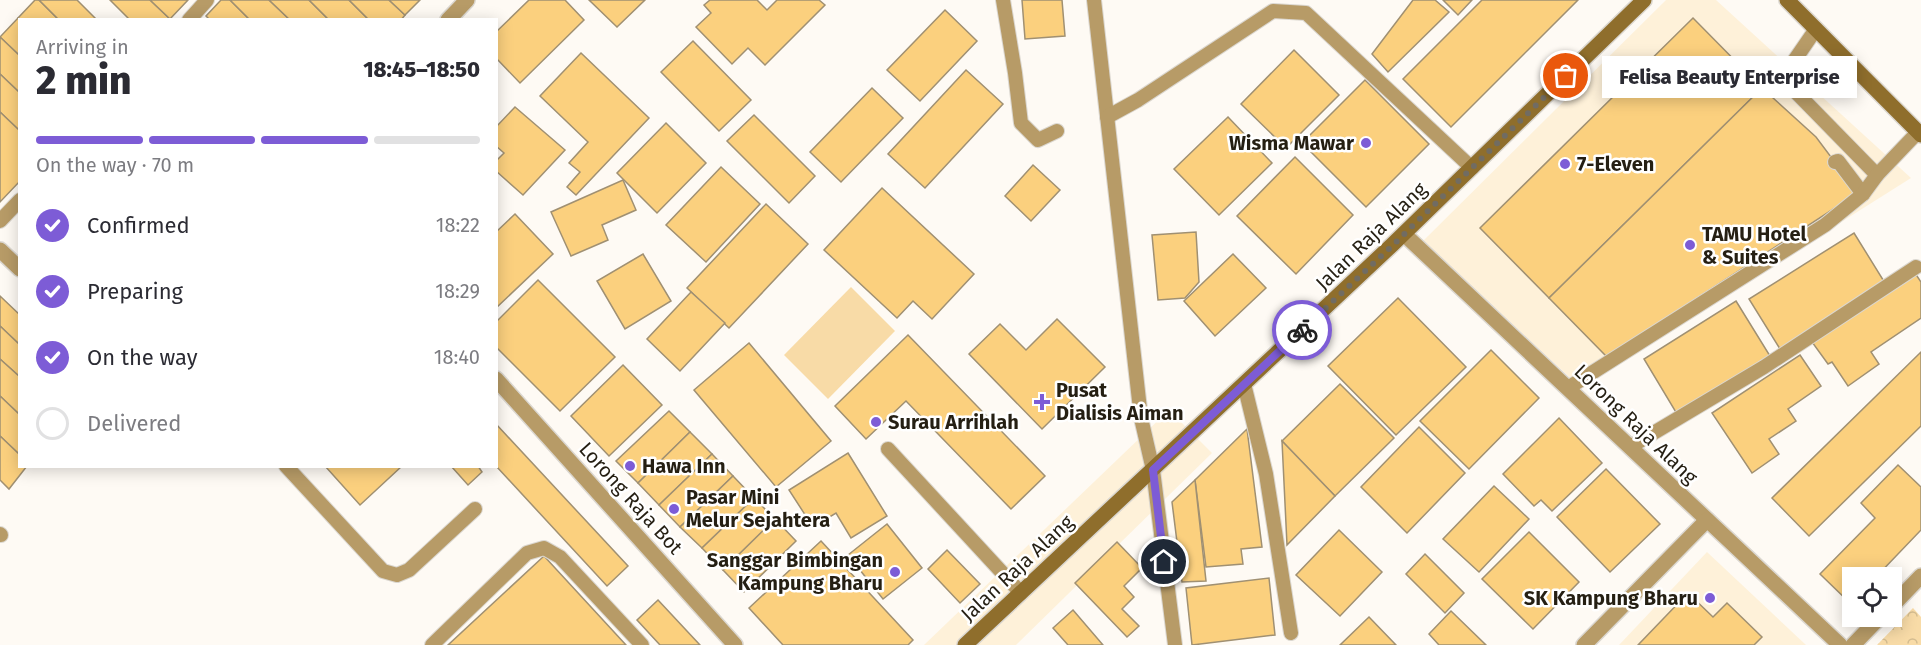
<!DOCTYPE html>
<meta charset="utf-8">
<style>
body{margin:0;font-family:"Fira Sans",sans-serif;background:#f2f2f3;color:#2b2b33;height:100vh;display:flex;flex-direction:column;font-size:22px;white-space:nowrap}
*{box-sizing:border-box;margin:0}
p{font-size:20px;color:#7c7c81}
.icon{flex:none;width:33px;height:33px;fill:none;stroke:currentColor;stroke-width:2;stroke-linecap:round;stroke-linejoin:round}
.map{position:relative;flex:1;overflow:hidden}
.side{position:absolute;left:18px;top:18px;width:480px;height:450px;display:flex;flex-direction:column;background:#fff;border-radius:0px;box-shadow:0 3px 15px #0003}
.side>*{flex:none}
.fabs{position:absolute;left:1842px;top:567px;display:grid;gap:12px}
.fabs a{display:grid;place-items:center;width:60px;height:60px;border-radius:0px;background:#fff;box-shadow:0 3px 15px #0003;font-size:30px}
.pin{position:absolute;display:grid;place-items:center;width:51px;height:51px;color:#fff;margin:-26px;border:3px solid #fff;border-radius:50%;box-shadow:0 2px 6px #0007}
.courier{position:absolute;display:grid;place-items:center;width:60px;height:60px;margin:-30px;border:4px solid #7d5cd6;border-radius:50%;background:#fff;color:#222;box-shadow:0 2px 8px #0007}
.bubble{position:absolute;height:42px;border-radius:0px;background:#fff;box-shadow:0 3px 15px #0003;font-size:20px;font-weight:800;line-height:42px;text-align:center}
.head em{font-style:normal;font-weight:800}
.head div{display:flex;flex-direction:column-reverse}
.head{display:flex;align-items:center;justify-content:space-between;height:102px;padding:0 18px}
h1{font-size:39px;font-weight:800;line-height:45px}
.bar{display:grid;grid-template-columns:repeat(4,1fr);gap:9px 6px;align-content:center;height:72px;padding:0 18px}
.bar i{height:8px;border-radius:4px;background:#e1e1e2}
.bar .current{background:#7d5cd6}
.bar p{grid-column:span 4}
ol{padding:0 18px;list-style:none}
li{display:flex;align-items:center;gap:18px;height:66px}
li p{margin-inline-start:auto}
li .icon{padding:6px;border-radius:50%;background:#7d5cd6;color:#fff;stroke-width:4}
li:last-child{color:#7c7c81}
li i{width:33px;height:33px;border:3px solid #e1e1e2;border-radius:50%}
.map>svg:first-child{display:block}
.built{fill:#fef1d9}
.forest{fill:url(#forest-crowns)}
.garden{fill:#f8dba7}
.building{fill:#fbd07e;stroke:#a09072;stroke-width:1.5}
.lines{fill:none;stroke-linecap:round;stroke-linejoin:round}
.lane-casing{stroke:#dbd7d0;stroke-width:16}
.street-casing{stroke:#dbd7d0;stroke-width:18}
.secondary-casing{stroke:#dbd7d0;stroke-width:18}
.lane{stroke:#b79b67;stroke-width:14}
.street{stroke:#b79b67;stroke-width:15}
.secondary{stroke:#8f6e2c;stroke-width:15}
.done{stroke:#716c62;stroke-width:6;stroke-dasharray:0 10.8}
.route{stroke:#7d5cd6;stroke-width:8}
.poi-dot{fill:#7d5cd6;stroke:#fff;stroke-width:2}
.labels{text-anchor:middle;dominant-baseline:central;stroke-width:5;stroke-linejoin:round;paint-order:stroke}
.poi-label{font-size:20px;font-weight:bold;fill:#251f13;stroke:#fff;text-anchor:start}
.street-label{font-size:20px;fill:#251f13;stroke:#fff}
</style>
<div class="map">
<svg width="1921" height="645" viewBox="0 0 1921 645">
<defs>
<pattern id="forest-crowns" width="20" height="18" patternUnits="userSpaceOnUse" patternTransform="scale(1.5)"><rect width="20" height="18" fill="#f8dba7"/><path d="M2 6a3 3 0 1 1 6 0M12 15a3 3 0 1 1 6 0" fill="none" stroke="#d4bc8f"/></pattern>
</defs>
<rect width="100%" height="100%" fill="#fefaf4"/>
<!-- built -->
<g class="built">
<polygon points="1666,0 1716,0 1911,178 1580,387 1423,241"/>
<polygon points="1169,410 1212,453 1016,645 924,645"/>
<polygon points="1707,552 1806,645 1619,645"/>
</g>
<!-- forest -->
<polygon class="forest" points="1913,608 1921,617 1921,645 1877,645"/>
<!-- garden -->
<polygon class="garden" points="851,287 895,331 828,399 784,355"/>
<!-- building -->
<g class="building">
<polygon points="35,0 39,0 59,20 20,20 18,18"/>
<polygon points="39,0 77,0 97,20 59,20"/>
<polygon points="110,0 150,0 170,19 130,20"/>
<polygon points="150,0 188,0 170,19"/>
<polygon points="221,0 230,0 250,20 210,20 206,16"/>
<polygon points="230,0 269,0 290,20 250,20"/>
<polygon points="269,0 309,0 329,20 290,20"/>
<polygon points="309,0 349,0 369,20 329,20"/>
<polygon points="349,0 389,0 405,15 401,20 369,20"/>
<polygon points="389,0 420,0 405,15"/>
<polygon points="529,0 565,0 584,20 520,83 496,58 496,32"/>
<polygon points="589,0 645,0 617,27"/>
<polygon points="710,0 757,0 767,10 777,0 819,0 825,5 765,65 748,48 732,64 696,27 711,13 704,5"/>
<polygon points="1022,0 1062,0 1065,36 1025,39"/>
<polygon points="1413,0 1435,0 1449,12 1388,72 1372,54"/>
<polygon points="1443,0 1472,0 1458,15"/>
<polygon points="1482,0 1578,0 1451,127 1403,79"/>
<polygon points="945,10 977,41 920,101 887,70"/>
<polygon points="18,18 20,20 20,56 0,37"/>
<polygon points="1693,18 1762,88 1549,298 1480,228"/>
<polygon points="0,37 20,56 20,93 0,74"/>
<polygon points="693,41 751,100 719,131 661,72"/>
<polygon points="1294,50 1339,95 1286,148 1241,104"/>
<polygon points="581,53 649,118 576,195 567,187 580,172 569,163 588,142 540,96"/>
<polygon points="966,70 1003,104 925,188 888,154"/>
<polygon points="0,74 20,93 20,131 0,112"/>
<polygon points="1365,80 1429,144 1366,207 1302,143"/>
<polygon points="872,88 903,118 841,182 810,152"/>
<polygon points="1762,88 1816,137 1858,193 1607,357 1549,298"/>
<polygon points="515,107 565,150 523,195 496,171 496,161 504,153 496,146 496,127"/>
<polygon points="0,112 20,131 20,181 0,202"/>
<polygon points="754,115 815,176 789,203 727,141"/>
<polygon points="1228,117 1272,163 1219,215 1174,169"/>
<polygon points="666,123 706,163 657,213 617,173"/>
<polygon points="1295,157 1353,215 1296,274 1237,216"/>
<polygon points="1033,165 1060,190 1031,221 1005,196"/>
<polygon points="721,167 760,204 706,262 666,225"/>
<polygon points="623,180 636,210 602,225 608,240 571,256 551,212"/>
<polygon points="882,188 974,274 932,319 913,301 897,318 824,250"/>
<polygon points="766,204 808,244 729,328 687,288"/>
<polygon points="515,214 553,254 496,308 496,232"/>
<polygon points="1196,232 1199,282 1185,298 1158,300 1152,235"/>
<polygon points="1854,233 1885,283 1780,349 1749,299"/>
<polygon points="643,254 671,301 625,329 597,281"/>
<polygon points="1233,254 1266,288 1215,336 1184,301"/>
<polygon points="1915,273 1921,282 1921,318 1871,352 1879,364 1848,386 1832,362 1828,364 1812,342"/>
<polygon points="538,280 615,357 560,411 496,347 496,322"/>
<polygon points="691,292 725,323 680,371 647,339"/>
<polygon points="0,296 20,315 20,345 0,326"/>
<polygon points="1398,298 1466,367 1396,435 1328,366"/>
<polygon points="1736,301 1770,356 1677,414 1644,359"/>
<polygon points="1057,319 1105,367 1042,429 969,354 1000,324 1026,350"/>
<polygon points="0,326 20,345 20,377 0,359"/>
<polygon points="908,335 1045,476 1011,509 906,401 866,439 835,406"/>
<polygon points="749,343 831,441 776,487 694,390"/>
<polygon points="1491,350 1539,398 1469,469 1420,421"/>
<polygon points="1921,352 1921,426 1809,536 1772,498"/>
<polygon points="1800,355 1821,386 1788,409 1796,421 1769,439 1779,454 1752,473 1712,413"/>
<polygon points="0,359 20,377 20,415 0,396"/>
<polygon points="623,365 662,405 609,456 571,416"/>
<polygon points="1340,384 1394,438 1335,496 1282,441"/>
<polygon points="0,396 20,415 20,455 0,436"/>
<polygon points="669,411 690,432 638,483 616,461"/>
<polygon points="1559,418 1602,463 1552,511 1541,500 1534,506 1503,474"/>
<polygon points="496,424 628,566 607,586 496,466"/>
<polygon points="1419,427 1465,473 1407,533 1361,487"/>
<polygon points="1247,429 1262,547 1241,549 1243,564 1206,567 1195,480"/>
<polygon points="690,432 712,454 659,505 638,483"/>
<polygon points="0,436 20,455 20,466 27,466 9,489 0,480"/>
<polygon points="1282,441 1335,496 1287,545"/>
<polygon points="848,453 887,516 851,538 836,513 813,527 789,490"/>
<polygon points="712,454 733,476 680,527 659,505"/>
<polygon points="1898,465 1921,487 1921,530 1875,578 1852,578 1852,600 1850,603 1820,574 1875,518 1861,503"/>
<polygon points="325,466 402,466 360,505"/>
<polygon points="451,466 478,466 482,472 468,485"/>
<polygon points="1606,469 1660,524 1610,572 1557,517"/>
<polygon points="733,476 754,498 702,548 680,527"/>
<polygon points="1195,480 1206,581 1182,582 1172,502"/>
<polygon points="1494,486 1529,519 1479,572 1443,539"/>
<polygon points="754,498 775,519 723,570 702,548"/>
<polygon points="775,519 796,541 744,592 723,570"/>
<polygon points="887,524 922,568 883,599 848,555"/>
<polygon points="1339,530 1382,572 1340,616 1296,575"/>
<polygon points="1529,532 1579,582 1533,629 1482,579"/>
<polygon points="821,541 913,640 908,645 783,645 749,608"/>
<polygon points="1117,542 1142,568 1124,586 1134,597 1122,609 1139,626 1127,637 1075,583"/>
<polygon points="947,550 980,584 960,603 928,569"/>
<polygon points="1425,554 1464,593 1445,613 1406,574"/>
<polygon points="544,556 626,645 448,645"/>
<polygon points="1269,578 1275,635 1192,645 1186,588"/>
<polygon points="1688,593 1713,617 1727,603 1762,637 1754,645 1638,645"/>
<polygon points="658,600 700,645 660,645 637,620"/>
<polygon points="1073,610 1103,645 1068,645 1053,628"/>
<polygon points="1451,611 1486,645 1439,645 1429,634"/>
<polygon points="1369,617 1396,645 1340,645"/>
</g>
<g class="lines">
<!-- lane casing -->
<g class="lane-casing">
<g id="lane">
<polyline points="1003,0 1015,73 1021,123 1038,140 1057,131"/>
<polyline points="1094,0 1141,418 1153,470 1175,645"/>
<polyline points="189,20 207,0"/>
<polyline points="1816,29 1794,61 1786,82 1877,175"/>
<polyline points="1107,117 1138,100 1273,11 1306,13 1472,168"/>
<polyline points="1835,162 1838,161 1863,194"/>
<polyline points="0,221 20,200"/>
<polyline points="1244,384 1266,474 1291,633"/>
<polyline points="1568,388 1825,225 1863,194 1877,175 1918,132"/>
<polyline points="1630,447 1764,367 1916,267"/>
<polyline points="888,449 1021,593"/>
<polyline points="286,466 383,571 397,575 409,570 475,509"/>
<polyline points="0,534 1,535"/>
<polyline points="432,645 527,553 544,548 560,557 642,645"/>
</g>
</g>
<!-- street casing -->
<g class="street-casing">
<g id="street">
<polyline points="448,20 467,0"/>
<polyline points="1404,234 1840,645"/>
<polyline points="0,250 20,269"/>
<polyline points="496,379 735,645"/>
<polyline points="1892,606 1921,576"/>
<polyline points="1584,645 1707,520"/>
<polyline points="1853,645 1881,616"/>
</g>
</g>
<!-- secondary casing -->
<g class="secondary-casing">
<g id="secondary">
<polyline points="1787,0 1921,135"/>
<polyline points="965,645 1392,245 1644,0"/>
</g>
</g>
<!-- lane -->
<use href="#lane" class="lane"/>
<!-- street -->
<use href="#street" class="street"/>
<!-- secondary -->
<use href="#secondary" class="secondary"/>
</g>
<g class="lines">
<!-- done -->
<polyline class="done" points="1302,330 1392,246 1566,76"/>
<!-- route -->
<polyline class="route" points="1164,562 1153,470 1302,330"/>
</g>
<!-- markers -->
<g class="poi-dot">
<circle cx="1366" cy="143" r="6"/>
<circle cx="1565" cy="164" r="6"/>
<circle cx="1690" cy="245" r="6"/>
<path d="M1039 393h6v6h6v6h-6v6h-6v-6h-6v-6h6z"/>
<circle cx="876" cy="422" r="6"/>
<circle cx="630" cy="466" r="6"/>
<circle cx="674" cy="509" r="6"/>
<circle cx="895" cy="572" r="6"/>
<circle cx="1710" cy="598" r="6"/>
</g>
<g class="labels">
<!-- poi labels -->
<g class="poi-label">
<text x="1354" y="143" text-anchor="end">Wisma Mawar</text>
<text x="1577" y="164">7-Eleven</text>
<text x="1702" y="234">TAMU Hotel<tspan x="1702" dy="23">&amp; Suites</tspan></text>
<text x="1056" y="390">Pusat<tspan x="1056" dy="23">Dialisis Aiman</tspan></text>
<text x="888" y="422">Surau Arrihlah</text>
<text x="642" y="466">Hawa Inn</text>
<text x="686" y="497">Pasar Mini<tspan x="686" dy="23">Melur Sejahtera</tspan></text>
<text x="883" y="560" text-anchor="end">Sanggar Bimbingan<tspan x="883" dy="23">Kampung Bharu</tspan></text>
<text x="1698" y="598" text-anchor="end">SK Kampung Bharu</text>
</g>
<!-- street labels -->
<g class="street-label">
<text transform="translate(1371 236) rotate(-44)">Jalan Raja Alang</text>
<text transform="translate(1636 424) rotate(44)">Lorong Raja Alang</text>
<text transform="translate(631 498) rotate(48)">Lorong Raja Bot</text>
<text transform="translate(1017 568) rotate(-43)">Jalan Raja Alang</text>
</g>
</g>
</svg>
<div class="fabs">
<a><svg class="icon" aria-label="locate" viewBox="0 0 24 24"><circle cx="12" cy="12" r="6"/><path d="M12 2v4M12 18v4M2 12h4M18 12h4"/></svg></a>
</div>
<div class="pin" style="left:1566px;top:76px;background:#ea580c"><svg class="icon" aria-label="bag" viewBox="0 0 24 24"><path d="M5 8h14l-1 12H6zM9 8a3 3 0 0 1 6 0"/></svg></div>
<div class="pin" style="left:1164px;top:562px;background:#1f2937"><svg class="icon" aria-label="home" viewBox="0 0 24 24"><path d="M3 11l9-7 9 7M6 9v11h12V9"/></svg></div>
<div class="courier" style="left:1302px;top:330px"><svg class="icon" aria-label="bike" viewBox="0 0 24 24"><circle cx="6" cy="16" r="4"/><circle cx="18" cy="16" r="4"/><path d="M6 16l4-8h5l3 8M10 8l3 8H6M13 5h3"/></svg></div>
<div class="bubble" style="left:1602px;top:56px;width:255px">Felisa Beauty Enterprise</div>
<section class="side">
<div class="head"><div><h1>2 min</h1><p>Arriving in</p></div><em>18:45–18:50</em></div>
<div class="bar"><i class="current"></i><i class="current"></i><i class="current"></i><i></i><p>On the way · 70 m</p></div>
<ol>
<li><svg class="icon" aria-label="check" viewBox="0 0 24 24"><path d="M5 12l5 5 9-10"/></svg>Confirmed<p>18:22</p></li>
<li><svg class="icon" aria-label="check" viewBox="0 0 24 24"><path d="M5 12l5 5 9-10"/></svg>Preparing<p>18:29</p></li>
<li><svg class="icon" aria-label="check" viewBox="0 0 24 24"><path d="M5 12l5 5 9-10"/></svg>On the way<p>18:40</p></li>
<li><i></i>Delivered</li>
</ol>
</section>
</div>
